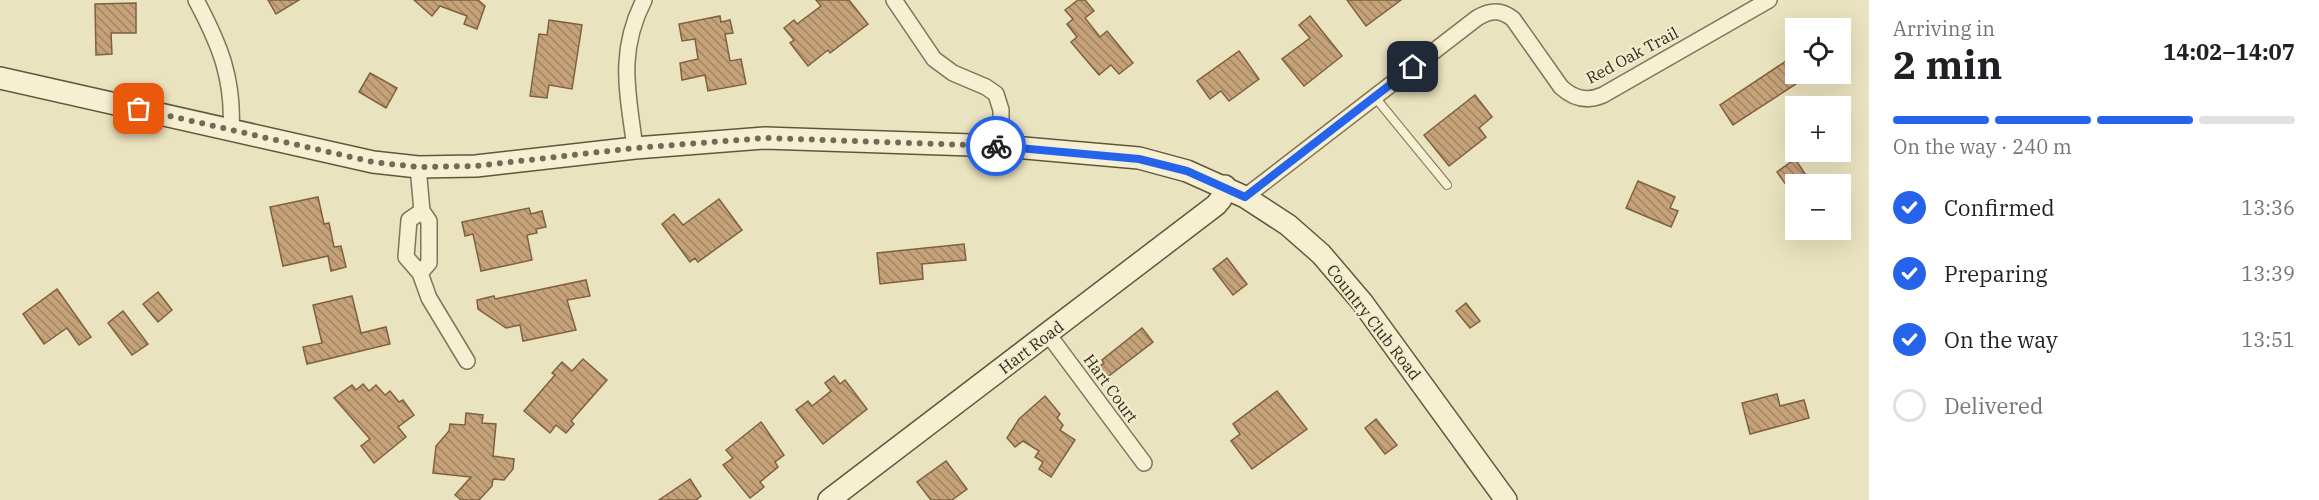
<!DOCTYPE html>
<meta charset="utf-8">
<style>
body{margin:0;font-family:"IBM Plex Serif",serif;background:#f2f2f2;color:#202124;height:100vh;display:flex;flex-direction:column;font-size:22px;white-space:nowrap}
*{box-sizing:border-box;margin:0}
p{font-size:20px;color:#757577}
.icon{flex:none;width:33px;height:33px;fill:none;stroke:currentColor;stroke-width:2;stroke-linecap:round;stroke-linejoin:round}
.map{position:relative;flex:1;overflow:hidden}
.side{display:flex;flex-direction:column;background:#fff;width:450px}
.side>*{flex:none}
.fabs{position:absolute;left:1785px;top:18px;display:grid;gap:12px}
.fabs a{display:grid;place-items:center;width:66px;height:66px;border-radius:0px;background:#fff;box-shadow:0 6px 24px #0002;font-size:30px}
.pin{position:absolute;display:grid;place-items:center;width:51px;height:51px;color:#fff;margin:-26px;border-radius:12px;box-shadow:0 3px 9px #0006}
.courier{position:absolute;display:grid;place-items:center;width:60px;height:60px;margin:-30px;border:4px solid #2563eb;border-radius:50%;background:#fff;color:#222;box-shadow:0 2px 8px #0007}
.head em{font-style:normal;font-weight:800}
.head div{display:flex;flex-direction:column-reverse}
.head{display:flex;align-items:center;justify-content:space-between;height:102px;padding:0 24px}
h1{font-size:39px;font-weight:800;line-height:45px}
.bar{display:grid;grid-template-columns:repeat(4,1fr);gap:9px 6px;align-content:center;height:72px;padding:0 24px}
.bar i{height:8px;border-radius:4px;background:#e0e0e0}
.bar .current{background:#2563eb}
.bar p{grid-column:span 4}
ol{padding:0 24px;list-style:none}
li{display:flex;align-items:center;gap:18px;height:66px}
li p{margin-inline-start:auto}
li .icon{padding:6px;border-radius:50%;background:#2563eb;color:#fff;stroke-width:4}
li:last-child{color:#757577}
li i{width:33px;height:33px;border:3px solid #e0e0e0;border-radius:50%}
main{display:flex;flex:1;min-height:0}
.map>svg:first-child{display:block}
.building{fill:url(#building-back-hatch);stroke:#7f6141;stroke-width:1.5}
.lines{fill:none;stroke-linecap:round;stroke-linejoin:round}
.lane-casing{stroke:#827459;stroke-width:10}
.street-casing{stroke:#827459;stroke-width:18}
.secondary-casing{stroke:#63553c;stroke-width:24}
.lane{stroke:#f6efd2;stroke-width:8}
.street{stroke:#f6efd2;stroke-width:15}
.secondary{stroke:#f6efd2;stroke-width:21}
.done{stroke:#726b55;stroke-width:6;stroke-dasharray:0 10.8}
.route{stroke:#2563eb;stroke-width:8}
.labels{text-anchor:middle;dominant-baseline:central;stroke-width:4.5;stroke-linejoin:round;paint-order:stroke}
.street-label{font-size:16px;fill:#322a1c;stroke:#f2ecce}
</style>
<main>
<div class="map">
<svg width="1869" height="500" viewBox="0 0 1869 500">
<defs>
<pattern id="building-back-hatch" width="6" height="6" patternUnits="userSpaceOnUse" patternTransform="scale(1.5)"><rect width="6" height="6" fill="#c6a278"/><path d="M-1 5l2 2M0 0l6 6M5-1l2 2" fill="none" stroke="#a18462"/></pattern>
</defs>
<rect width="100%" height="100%" fill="#eae3bf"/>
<!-- building -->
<g class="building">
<polygon points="268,0 299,0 276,14"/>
<polygon points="414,0 478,0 485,6 477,29 464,24 467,16 440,6 432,16"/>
<polygon points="816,0 849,0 868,24 830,53 828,50 808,66 790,43 794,40 784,28 794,20 797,24 821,6"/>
<polygon points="1078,0 1085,0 1094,11 1085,18 1100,37 1107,31 1133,63 1119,74 1111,65 1099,75 1071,42 1077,37 1067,24 1073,19 1065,10"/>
<polygon points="1347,0 1401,0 1366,26"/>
<polygon points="136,3 136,33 111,33 112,54 96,55 95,4"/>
<polygon points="720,16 721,22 730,20 733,33 725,34 730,61 741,59 746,84 708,91 705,75 682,80 680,63 698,59 695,39 682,41 679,24"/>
<polygon points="1310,16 1342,56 1304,86 1282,59 1310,38 1299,25"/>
<polygon points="549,20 582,25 572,89 549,85 547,98 530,96 539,34 547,35"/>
<polygon points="1239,51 1259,79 1229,101 1221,91 1210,99 1197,81"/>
<polygon points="1786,61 1799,82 1733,125 1720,105"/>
<polygon points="370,73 397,88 386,108 359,92"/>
<polygon points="1475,95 1492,117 1479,128 1486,137 1449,166 1424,135"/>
<polygon points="1795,159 1812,184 1796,184 1796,199 1777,172"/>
<polygon points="1638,181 1675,197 1670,208 1678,211 1671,227 1626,208"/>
<polygon points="318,197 324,224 329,223 334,247 341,246 346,267 331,271 328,256 283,266 270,207"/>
<polygon points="719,199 742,230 698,262 695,258 690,262 662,224 674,214 683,225"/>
<polygon points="529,208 531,214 542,211 546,227 536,229 537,233 527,235 532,260 481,271 473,234 465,236 462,222"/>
<polygon points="964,244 966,260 922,264 923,279 880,284 877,253"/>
<polygon points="1227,258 1247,284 1233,295 1213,269"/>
<polygon points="586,280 590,296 567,300 576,330 523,341 520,325 506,328 478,309 477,300 494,296 495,299"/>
<polygon points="57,289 91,337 79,345 67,328 44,344 23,314"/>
<polygon points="158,292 172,310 158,322 143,304"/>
<polygon points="352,296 361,333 386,327 390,344 307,364 303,347 322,343 313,305"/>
<polygon points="1466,303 1480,321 1470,328 1456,311"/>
<polygon points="123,311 148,344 132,355 108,323"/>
<polygon points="1142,328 1153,342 1105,379 1097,368 1104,363 1102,360"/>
<polygon points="583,359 607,380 571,421 574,424 566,433 556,425 550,433 524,411 555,375 552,373 562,362 572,371"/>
<polygon points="834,376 840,384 845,380 867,409 823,444 796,410 808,401 812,406 831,391 825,383"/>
<polygon points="363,384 369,391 376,385 385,395 390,391 399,402 403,400 414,415 398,427 406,437 374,463 361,446 370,439 334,398 352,385 356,390"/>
<polygon points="1277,391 1307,429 1252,469 1231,441 1240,434 1233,424"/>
<polygon points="1777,394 1780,406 1804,400 1809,418 1750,434 1742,403"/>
<polygon points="1045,396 1060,414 1057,418 1063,425 1060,430 1075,440 1051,477 1039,469 1043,462 1035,457 1039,451 1023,441 1015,447 1007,438 1019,419"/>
<polygon points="466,413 483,415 482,423 496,424 493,456 514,459 513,469 504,480 493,479 492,486 479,500 461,500 455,495 471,477 433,473 436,446 449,431 450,424 465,425"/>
<polygon points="1376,419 1397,445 1385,454 1365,428"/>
<polygon points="761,422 784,455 775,462 778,467 760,482 764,487 750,498 723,465 733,458 726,450"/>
<polygon points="946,461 967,489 952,500 931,500 917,482"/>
<polygon points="690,479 701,496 696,500 659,500"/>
</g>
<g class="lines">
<!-- lane casing -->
<g class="lane-casing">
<polyline id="lane" points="1374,96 1447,185"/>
</g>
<!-- street casing -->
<g class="street-casing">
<g id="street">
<path d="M196,0C220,45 234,79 231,131"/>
<polyline points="894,0 934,59 953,73 986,87 996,94 1001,110 1001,146"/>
<path d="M635,148C628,93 617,53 644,0"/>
<polyline points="418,167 422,211 429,221 429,263 420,273"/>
<path d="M1245,197L1477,18C1490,10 1501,9 1513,19L1561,87C1574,99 1587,102 1603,95L1769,0"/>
<polyline points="422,211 409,220 406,257 420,273 429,298 467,361"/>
<polyline points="1048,334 1144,463"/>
</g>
</g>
<!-- secondary casing -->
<g class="secondary-casing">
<g id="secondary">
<polyline points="0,78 373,162 418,167 476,166 635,148 765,138 1001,146 1139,158 1187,171 1245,197 1288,225 1321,254 1362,302 1506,500"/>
<polyline points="829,500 1216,205 1221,199 1225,186"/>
</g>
</g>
<!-- lane -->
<use href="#lane" class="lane"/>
<!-- street -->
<use href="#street" class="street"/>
<!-- secondary -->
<use href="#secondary" class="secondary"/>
</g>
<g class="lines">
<!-- done -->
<polyline class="done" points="139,109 373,162 418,167 476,166 635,148 765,138 996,146"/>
<!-- route -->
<polyline class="route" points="996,146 1139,159 1187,171 1245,197 1413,67"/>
</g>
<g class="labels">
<!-- street labels -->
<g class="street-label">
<text transform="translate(1632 55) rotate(-28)">Red Oak Trail</text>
<text transform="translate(1374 322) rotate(52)">Country Club Road</text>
<text transform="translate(1031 347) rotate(-37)">Hart Road</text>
<text transform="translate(1111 388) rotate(54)">Hart Court</text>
</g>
</g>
</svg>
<div class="fabs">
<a><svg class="icon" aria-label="locate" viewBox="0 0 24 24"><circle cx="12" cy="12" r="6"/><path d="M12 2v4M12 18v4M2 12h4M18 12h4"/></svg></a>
<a>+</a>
<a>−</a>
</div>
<div class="pin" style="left:139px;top:109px;background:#ea580c"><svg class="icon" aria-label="bag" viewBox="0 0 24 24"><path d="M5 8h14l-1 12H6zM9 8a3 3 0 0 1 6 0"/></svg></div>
<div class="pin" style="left:1413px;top:67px;background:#1f2937"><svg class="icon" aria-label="home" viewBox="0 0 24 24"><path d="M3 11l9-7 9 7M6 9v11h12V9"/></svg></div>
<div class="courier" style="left:996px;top:146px"><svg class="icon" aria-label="bike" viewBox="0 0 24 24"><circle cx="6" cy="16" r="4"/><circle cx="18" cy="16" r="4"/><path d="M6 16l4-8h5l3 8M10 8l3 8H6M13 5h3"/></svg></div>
</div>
<section class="side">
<div class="head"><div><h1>2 min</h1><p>Arriving in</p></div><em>14:02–14:07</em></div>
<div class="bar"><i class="current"></i><i class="current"></i><i class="current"></i><i></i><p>On the way · 240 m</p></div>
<ol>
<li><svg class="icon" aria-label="check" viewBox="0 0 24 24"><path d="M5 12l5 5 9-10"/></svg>Confirmed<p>13:36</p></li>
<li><svg class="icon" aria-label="check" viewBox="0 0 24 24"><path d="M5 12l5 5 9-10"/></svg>Preparing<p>13:39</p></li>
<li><svg class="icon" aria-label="check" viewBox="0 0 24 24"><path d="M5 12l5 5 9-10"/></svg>On the way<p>13:51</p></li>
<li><i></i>Delivered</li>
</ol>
</section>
</main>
